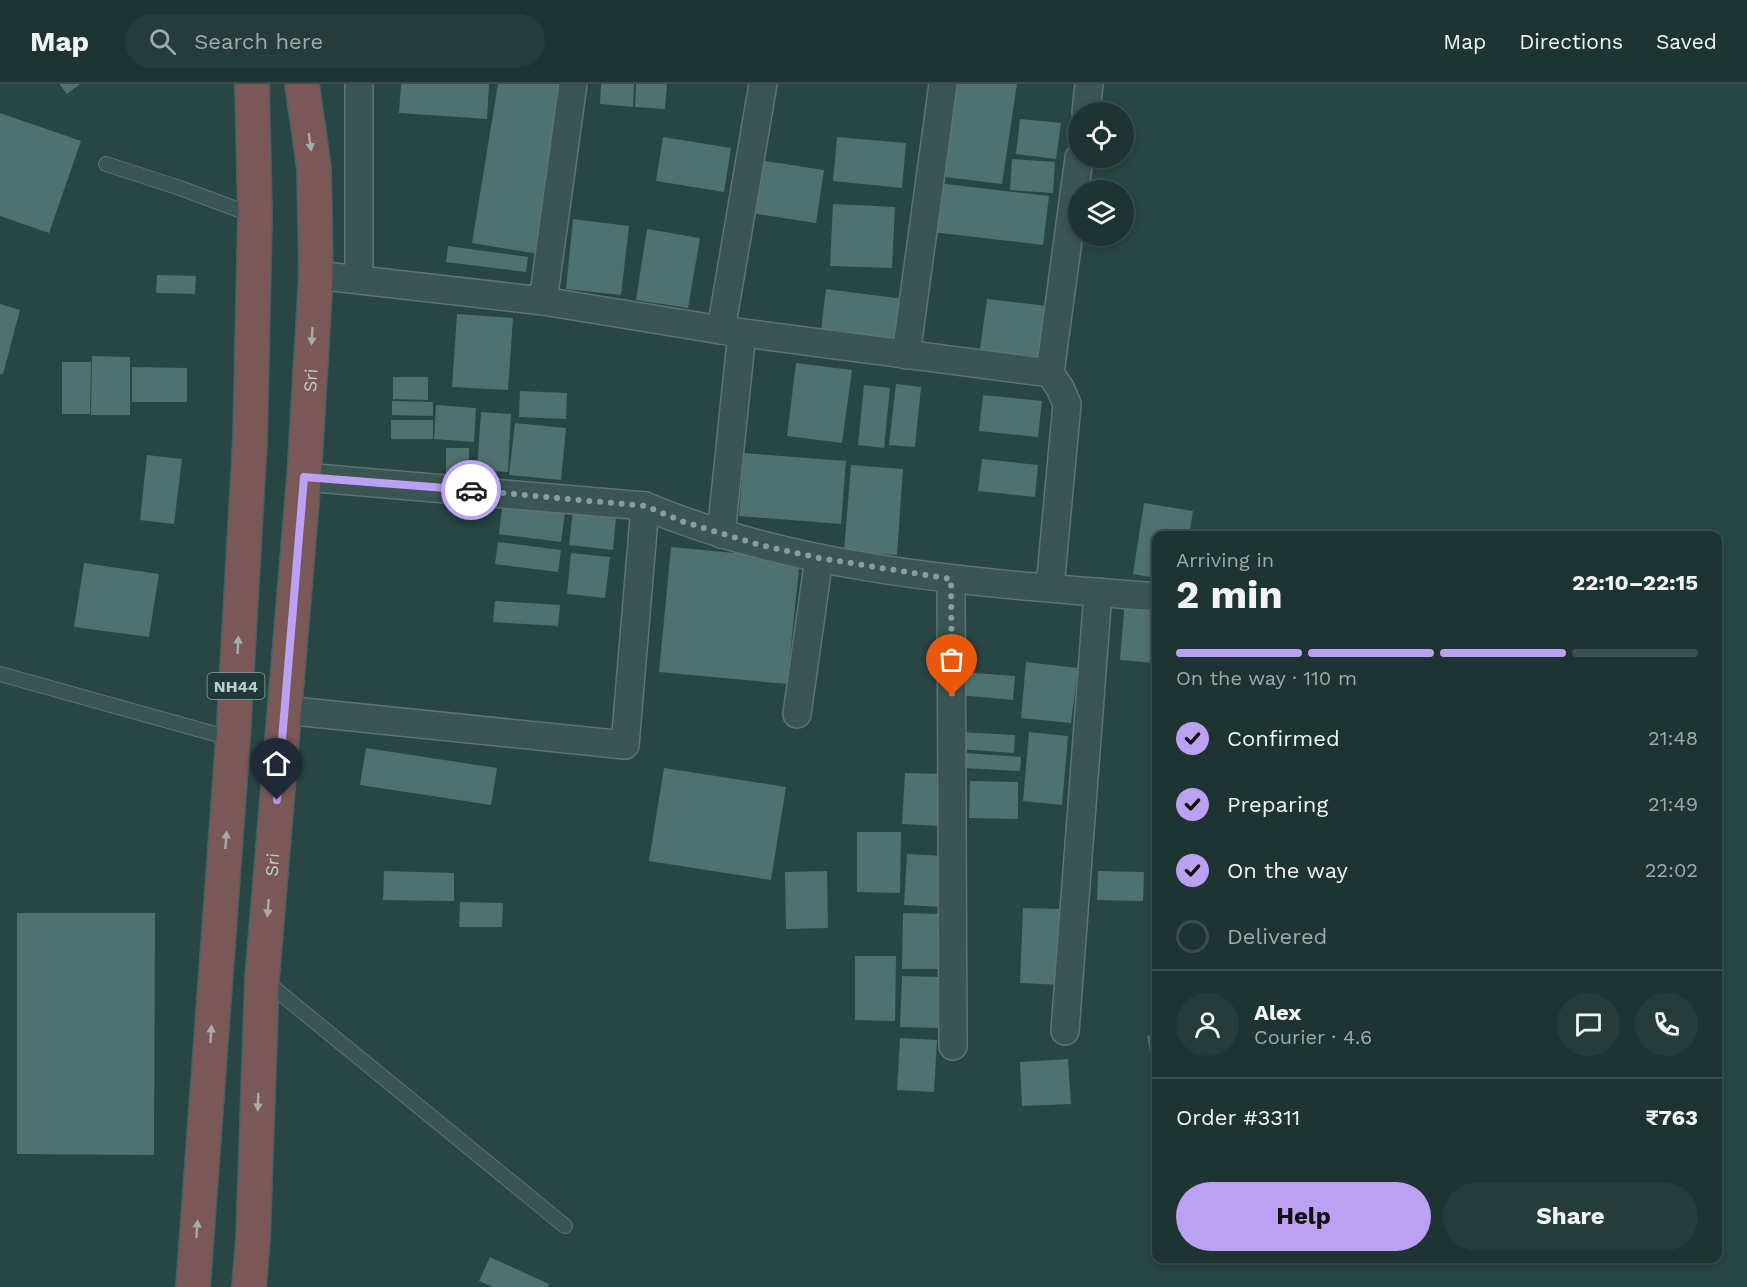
<!DOCTYPE html>
<meta charset="utf-8">
<style>
body{margin:0;font-family:"Work Sans",sans-serif;background:#253c3b;color:#f1f3f6;height:100vh;display:flex;flex-direction:column;font-size:22px;white-space:nowrap}
*{box-sizing:border-box;margin:0}
p{font-size:20px;color:#a0aaac}
.icon{flex:none;width:33px;height:33px;fill:none;stroke:currentColor;stroke-width:2;stroke-linecap:round;stroke-linejoin:round}
.map{position:relative;flex:1;overflow:hidden}
.panel{position:absolute;left:1152px;top:447px;width:570px;height:732px;display:flex;flex-direction:column;background:#1d3433;border-radius:12px;box-shadow:0 3px 9px #0003,0 0 0 2px #3b4f4e}
.panel>*{flex:none}
.tools{position:absolute;left:1068px;top:18px;display:grid;gap:12px}
.tools a{display:grid;place-items:center;width:66px;height:66px;border-radius:50%;background:#1d3433;box-shadow:0 3px 9px #0003,0 0 0 2px #3b4f4e;font-size:30px}
.pin{position:absolute;display:grid;place-items:center;width:51px;height:51px;color:#fff;margin:-62px -26px;border-radius:50% 50% 50% 0;rotate:-45deg;box-shadow:0 0 6px #0007}
.pin .icon{rotate:45deg}
.courier{position:absolute;display:grid;place-items:center;width:60px;height:60px;margin:-30px;border:4px solid #bca0f2;border-radius:50%;background:#fff;color:#222;box-shadow:0 2px 8px #0007}
.overview em{font-style:normal;font-weight:700}
.overview div{display:flex;flex-direction:column-reverse}
.overview{display:flex;align-items:center;justify-content:space-between;height:102px;padding:0 24px}
h1{font-size:39px;font-weight:700;line-height:45px}
.bar{display:grid;grid-template-columns:repeat(4,1fr);gap:9px 6px;align-content:center;height:72px;padding:0 24px}
.bar i{height:8px;border-radius:4px;background:#3b4f4e}
.bar .current{background:#bca0f2}
.bar p{grid-column:span 4}
.line{display:flex;align-items:center;gap:15px;padding:0 24px;border-top:2px solid #3b4f4e}
.line div{flex:1}
.round{display:grid;place-items:center;flex:none;width:63px;height:63px;border-radius:32px;background:#253c3b}
ol{padding:0 24px;list-style:none}
li{display:flex;align-items:center;gap:18px;height:66px}
li p{margin-inline-start:auto}
li .icon{padding:6px;border-radius:50%;background:#bca0f2;color:#111;stroke-width:4}
li:last-child{color:#a0aaac}
li i{width:33px;height:33px;border:3px solid #3b4f4e;border-radius:50%}
.button{display:flex;gap:12px;margin-top:auto;padding:12px 24px}
.button a{flex:1;height:69px;border-radius:36px;background:#bca0f2;color:#111;font-size:24px;font-weight:700;line-height:69px;text-align:center}
.button a+a{background:#253c3b;color:#f1f3f6}
header{display:flex;align-items:center;gap:36px;box-sizing:border-box;height:84px;padding:0 30px;background:#1d3433;border-bottom:2px solid #3b4f4e}
header strong{font-size:28px}
nav{display:flex;gap:33px;margin-inline-start:auto;font-size:21px}
.search{width:420px;height:54px;background:#253c3b;display:flex;align-items:center;gap:15px;box-sizing:border-box;padding:0 21px;border-radius:33px;color:#a0aaac;font-size:22px}
.map>svg:first-child{display:block}
.building{fill:#4f716f}
.lines{fill:none;stroke-linecap:round;stroke-linejoin:round}
.lane-casing{stroke:#5d7574;stroke-width:16}
.street-casing{stroke:#5d7574;stroke-width:30}
.highway-casing{stroke:#496261;stroke-width:36}
.lane{stroke:#3b5554;stroke-width:14}
.street{stroke:#3b5554;stroke-width:27}
.highway{stroke:#7b5858;stroke-width:33}
.oneway{fill:#a6abab}
.done{stroke:#869e9e;stroke-width:6;stroke-dasharray:0 10.8}
.route{stroke:#bca0f2;stroke-width:8}
.labels{text-anchor:middle;dominant-baseline:central;stroke-width:4.5;stroke-linejoin:round;paint-order:stroke}
.shield{fill:#203a3a;stroke:#8ba2a2;stroke-width:1.5}
.shield-label{font-size:16px;font-weight:bold;fill:#b9cece}
.street-label{font-size:18px;fill:#b9cece;stroke:#203a3a}
</style>
<header>
<strong>Map</strong>
<div class="search"><svg class="icon" aria-label="search" viewBox="0 0 24 24"><circle cx="10" cy="10" r="6"/><path d="M15 15l6 6"/></svg>Search here</div>
<nav><a>Map</a><a>Directions</a><a>Saved</a></nav>
</header>
<div class="map">
<svg width="1747" height="1203" viewBox="0 0 1747 1203">
<rect width="100%" height="100%" fill="#274644"/>
<!-- building -->
<g class="building">
<polygon points="59,0 80,0 67,10"/>
<polygon points="401,0 489,0 487,35 399,29"/>
<polygon points="498,0 567,0 539,170 472,159"/>
<polygon points="601,0 634,0 633,23 600,20"/>
<polygon points="636,0 667,0 665,25 635,23"/>
<polygon points="954,0 1017,0 1002,100 945,93"/>
<polygon points="0,29 81,57 49,149 0,132"/>
<polygon points="1020,35 1061,39 1056,75 1016,70"/>
<polygon points="663,53 731,64 724,108 656,97"/>
<polygon points="837,53 906,59 902,104 833,97"/>
<polygon points="1012,75 1055,78 1053,109 1010,106"/>
<polygon points="759,76 824,86 816,139 751,129"/>
<polygon points="937,99 1049,112 1043,161 932,148"/>
<polygon points="833,120 895,123 892,184 830,182"/>
<polygon points="573,135 629,142 621,211 566,205"/>
<polygon points="647,145 700,154 688,224 636,216"/>
<polygon points="448,162 528,173 526,188 446,178"/>
<polygon points="157,191 196,192 195,210 156,209"/>
<polygon points="826,205 903,215 898,257 821,246"/>
<polygon points="987,215 1048,222 1041,280 979,272"/>
<polygon points="0,220 20,226 3,290 0,290"/>
<polygon points="457,230 513,234 508,306 452,303"/>
<polygon points="92,272 130,273 130,331 91,331"/>
<polygon points="62,278 91,278 90,330 62,330"/>
<polygon points="796,279 852,286 842,359 787,352"/>
<polygon points="132,283 187,284 187,318 132,318"/>
<polygon points="393,293 428,293 428,316 393,315"/>
<polygon points="896,300 921,303 915,363 889,361"/>
<polygon points="864,301 890,304 884,364 858,361"/>
<polygon points="520,307 567,309 566,335 519,333"/>
<polygon points="983,311 1042,317 1038,353 979,347"/>
<polygon points="392,317 433,318 433,332 392,331"/>
<polygon points="436,321 476,324 474,358 434,355"/>
<polygon points="481,328 511,330 508,388 477,386"/>
<rect x="391" y="336" width="42" height="19"/>
<polygon points="515,339 566,344 561,396 509,391"/>
<rect x="446" y="364" width="23" height="36"/>
<polygon points="744,369 846,377 841,440 739,432"/>
<polygon points="147,371 182,375 174,440 140,436"/>
<polygon points="982,375 1038,381 1035,413 978,407"/>
<polygon points="851,381 903,385 897,471 844,467"/>
<polygon points="503,415 566,422 561,458 499,450"/>
<polygon points="574,418 616,432 613,466 569,461"/>
<polygon points="1144,419 1193,427 1189,452 1156,452 1156,494 1133,490"/>
<polygon points="498,458 561,466 558,488 495,480"/>
<polygon points="671,463 800,475 787,600 659,588"/>
<polygon points="571,469 610,473 605,514 567,510"/>
<polygon points="84,479 159,490 149,553 74,543"/>
<polygon points="1125,515 1156,518 1156,552 1154,579 1120,576"/>
<polygon points="495,517 560,521 558,542 493,538"/>
<polygon points="1026,578 1078,584 1071,639 1021,634"/>
<polygon points="961,588 1015,592 1013,616 959,611"/>
<polygon points="960,648 1015,651 1014,669 959,665"/>
<polygon points="1029,648 1068,652 1062,721 1023,717"/>
<polygon points="366,664 497,684 491,721 360,701"/>
<polygon points="964,669 1021,673 1020,687 963,684"/>
<polygon points="664,684 786,703 771,796 649,777"/>
<polygon points="905,689 942,690 939,742 902,740"/>
<polygon points="970,697 1018,698 1018,735 969,734"/>
<polygon points="857,748 901,748 900,809 857,808"/>
<polygon points="907,770 945,772 943,823 904,821"/>
<polygon points="384,787 454,789 454,817 383,816"/>
<polygon points="827,787 828,844 786,845 785,788"/>
<polygon points="1098,787 1144,788 1143,817 1097,816"/>
<polygon points="460,818 503,819 502,843 459,843"/>
<polygon points="1023,824 1064,825 1061,901 1020,899"/>
<polygon points="17,829 155,829 154,1071 17,1070"/>
<polygon points="903,829 940,830 938,885 902,885"/>
<polygon points="855,872 896,872 895,937 855,936"/>
<polygon points="902,892 939,893 938,944 900,943"/>
<polygon points="1156,950 1156,997 1155,997 1147,952"/>
<polygon points="900,954 937,956 934,1008 897,1006"/>
<polygon points="1068,975 1071,1020 1022,1022 1020,978"/>
<polygon points="490,1173 549,1200 548,1203 493,1203 479,1197"/>
</g>
<g class="lines">
<!-- lane casing -->
<g class="lane-casing">
<g id="lane">
<polyline points="106,80 180,104 255,132"/>
<polyline points="0,590 233,655"/>
<polyline points="264,896 565,1142"/>
</g>
</g>
<!-- street casing -->
<g class="street-casing">
<g id="street">
<polyline points="359,0 359,196"/>
<polyline points="1086,28 1089,0"/>
<polyline points="316,191 543,217 721,246 1050,289 1079,74"/>
<polyline points="543,217 573,0"/>
<polyline points="721,246 763,0"/>
<polyline points="906,271 943,0"/>
<polyline points="1050,289 1060,304 1067,320 1050,503"/>
<path d="M304,393L645,422C804,489 986,499 1156,513"/>
<polyline points="721,450 742,249"/>
<polyline points="951,495 953,962"/>
<polyline points="284,626 625,661 645,422"/>
<polyline points="797,630 819,474"/>
<polyline points="1065,947 1098,508"/>
</g>
</g>
<!-- highway casing -->
<g class="highway-casing">
<g id="highway">
<polyline points="193,1203 233,655 250,356 255,132 252,0"/>
<path id="s1" d="M249,1203L253,1155L262,895L304,393L316,191L314,84L302,0"/>
</g>
</g>
<!-- lane -->
<use href="#lane" class="lane"/>
<!-- street -->
<use href="#street" class="street"/>
<!-- highway -->
<use href="#highway" class="highway"/>
</g>
<!-- one-way arrows -->
<defs><path id="oneway-solid" d="M-6-.8H1V-3.2L6.5 0L1 3.2V.8H-6Z" transform="scale(1.5)"/></defs>
<g class="oneway">
<use href="#oneway-solid" transform="translate(310 58) rotate(82)"/>
<use href="#oneway-solid" transform="translate(312 252) rotate(93)"/>
<use href="#oneway-solid" transform="translate(238 561) rotate(-87)"/>
<use href="#oneway-solid" transform="translate(226 756) rotate(-86)"/>
<use href="#oneway-solid" transform="translate(268 824) rotate(95)"/>
<use href="#oneway-solid" transform="translate(211 950) rotate(-86)"/>
<use href="#oneway-solid" transform="translate(258 1018) rotate(92)"/>
<use href="#oneway-solid" transform="translate(197 1145) rotate(-86)"/>
</g>
<g class="lines">
<!-- done -->
<polyline class="done" points="471,406 645,422 684,438 760,461 819,474 951,495 952,612"/>
<!-- route -->
<polyline class="route" points="277,716 304,393 471,406"/>
</g>
<g class="labels">
<!-- shield labels -->
<rect class="shield" x="207.5" y="589" width="57" height="26" rx="4.5"/>
<g class="shield-label">
<text x="236" y="602">NH44</text>
</g>
<!-- street labels -->
<g class="street-label">
<text stroke="none"><textPath href="#s1" startOffset="909">Sri</textPath></text>
<text stroke="none"><textPath href="#s1" startOffset="423">Sri</textPath></text>
</g>
</g>
</svg>
<div class="tools">
<a><svg class="icon" aria-label="locate" viewBox="0 0 24 24"><circle cx="12" cy="12" r="6"/><path d="M12 2v4M12 18v4M2 12h4M18 12h4"/></svg></a>
<a><svg class="icon" aria-label="layers" viewBox="0 0 24 24"><path d="M12 4l9 5-9 5-9-5zM3 14l9 5 9-5"/></svg></a>
</div>
<div class="pin" style="left:952px;top:612px;background:#ea580c"><svg class="icon" aria-label="bag" viewBox="0 0 24 24"><path d="M5 8h14l-1 12H6zM9 8a3 3 0 0 1 6 0"/></svg></div>
<div class="pin" style="left:277px;top:716px;background:#1f2937"><svg class="icon" aria-label="home" viewBox="0 0 24 24"><path d="M3 11l9-7 9 7M6 9v11h12V9"/></svg></div>
<div class="courier" style="left:471px;top:406px"><svg class="icon" aria-label="car" viewBox="0 0 24 24"><path d="M5 17H2v-5l4-1 3-4h7l3 4 3 1v5h-3M9 17h6M6 11h13"/><circle cx="7" cy="17" r="2"/><circle cx="17" cy="17" r="2"/></svg></div>
<section class="panel">
<div class="overview"><div><h1>2 min</h1><p>Arriving in</p></div><em>22:10–22:15</em></div>
<div class="bar"><i class="current"></i><i class="current"></i><i class="current"></i><i></i><p>On the way · 110 m</p></div>
<ol>
<li><svg class="icon" aria-label="check" viewBox="0 0 24 24"><path d="M5 12l5 5 9-10"/></svg>Confirmed<p>21:48</p></li>
<li><svg class="icon" aria-label="check" viewBox="0 0 24 24"><path d="M5 12l5 5 9-10"/></svg>Preparing<p>21:49</p></li>
<li><svg class="icon" aria-label="check" viewBox="0 0 24 24"><path d="M5 12l5 5 9-10"/></svg>On the way<p>22:02</p></li>
<li><i></i>Delivered</li>
</ol>
<div class="line" style="height:108px"><a class="round"><svg class="icon" aria-label="person" viewBox="0 0 24 24"><circle cx="12" cy="8" r="4"/><path d="M4 21q1-7 8-7t8 7"/></svg></a><div><b>Alex</b><p>Courier · 4.6</p></div><a class="round"><svg class="icon" aria-label="chat" viewBox="0 0 24 24"><path d="M4 5h16v11H9l-5 4z"/></svg></a><a class="round"><svg class="icon" aria-label="phone" viewBox="0 0 24 24"><path d="M5 4h4l2 5-3 2q2 4 5 5l2-3 5 2v4C11 20 4 13 5 4z"/></svg></a></div>
<div class="line" style="height:78px"><div>Order #3311</div><b>₹763</b></div>
<div class="button"><a>Help</a><a>Share</a></div>
</section>
</div>
